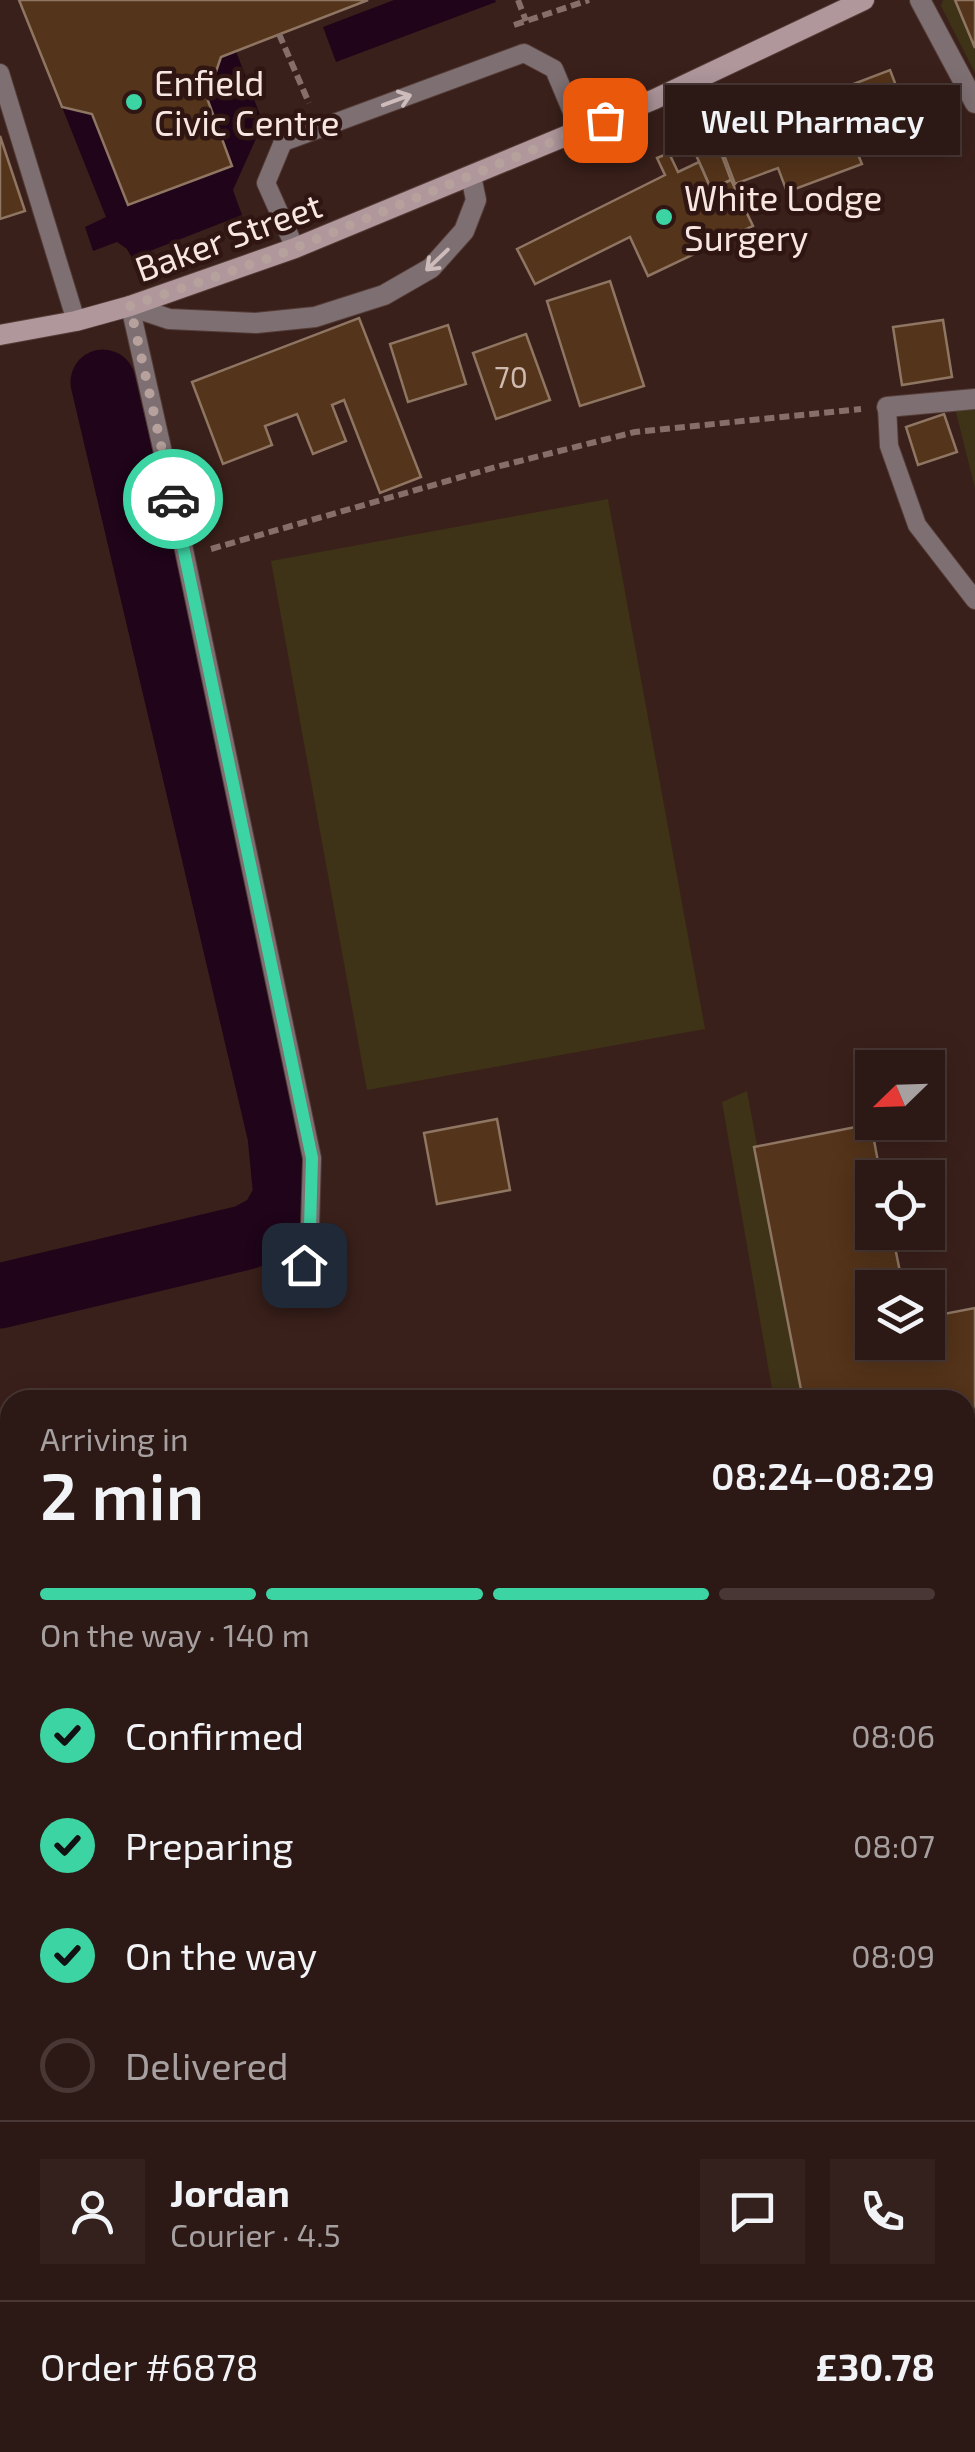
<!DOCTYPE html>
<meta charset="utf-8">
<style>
body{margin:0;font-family:"Exo 2",sans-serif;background:#34211d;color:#f1f3f6;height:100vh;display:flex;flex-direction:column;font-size:38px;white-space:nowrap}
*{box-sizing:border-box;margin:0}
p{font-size:32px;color:#a6a0a0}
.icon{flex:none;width:55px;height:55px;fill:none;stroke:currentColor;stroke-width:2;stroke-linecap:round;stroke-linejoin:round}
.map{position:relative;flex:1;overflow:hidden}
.panel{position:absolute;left:0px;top:1390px;width:975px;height:1062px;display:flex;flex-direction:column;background:#2c1814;border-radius:30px 30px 0 0;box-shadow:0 5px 25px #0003,0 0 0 2px #483734}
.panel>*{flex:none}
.needle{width:65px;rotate:247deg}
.controls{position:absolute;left:855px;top:1050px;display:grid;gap:20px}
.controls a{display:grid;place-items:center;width:90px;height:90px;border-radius:0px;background:#2c1814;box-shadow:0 5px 25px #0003,0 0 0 2px #483734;font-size:50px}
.pin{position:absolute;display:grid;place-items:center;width:85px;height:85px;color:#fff;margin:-42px;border-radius:20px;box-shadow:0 5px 15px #0006}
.courier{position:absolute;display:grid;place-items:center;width:100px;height:100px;margin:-50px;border:8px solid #3dd4a3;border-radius:50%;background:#fff;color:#222;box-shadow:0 2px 12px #0007}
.bubble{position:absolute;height:70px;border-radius:0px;background:#2c1814;box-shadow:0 5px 25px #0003,0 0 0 2px #483734;font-size:32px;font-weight:600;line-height:70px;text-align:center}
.summary em{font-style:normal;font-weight:600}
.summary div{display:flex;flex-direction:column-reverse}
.summary{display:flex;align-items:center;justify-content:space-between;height:170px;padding:0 40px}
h1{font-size:65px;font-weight:600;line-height:75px}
.bar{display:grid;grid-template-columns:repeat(4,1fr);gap:15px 10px;align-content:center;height:120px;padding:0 40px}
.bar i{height:12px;border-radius:8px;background:#483734}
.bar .active{background:#3dd4a3}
.bar p{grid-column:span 4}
.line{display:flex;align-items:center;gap:25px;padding:0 40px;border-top:2px solid #483734}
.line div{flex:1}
.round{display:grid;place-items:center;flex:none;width:105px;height:105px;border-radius:0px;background:#34211d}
ol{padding:0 40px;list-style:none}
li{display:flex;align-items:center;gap:30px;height:110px}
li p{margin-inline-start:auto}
li .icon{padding:10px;border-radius:50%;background:#3dd4a3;color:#111;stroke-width:4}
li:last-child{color:#a6a0a0}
li i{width:55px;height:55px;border:5px solid #483734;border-radius:50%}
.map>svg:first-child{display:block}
.green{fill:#3e3217}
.water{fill:#20041a}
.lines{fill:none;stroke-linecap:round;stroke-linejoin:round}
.river{stroke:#20041a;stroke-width:65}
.building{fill:#54341a;stroke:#8f7663;stroke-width:2.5}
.lane-casing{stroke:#553c37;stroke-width:20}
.street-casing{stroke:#553c37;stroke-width:22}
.secondary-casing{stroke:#553c37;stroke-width:22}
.path{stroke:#866f6a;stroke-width:6;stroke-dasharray:10 5;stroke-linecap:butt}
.lane{stroke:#7e6f72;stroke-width:18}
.street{stroke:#7e6f72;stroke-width:20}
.secondary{stroke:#af979c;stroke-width:20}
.oneway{stroke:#cdbcbb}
.done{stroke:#b6a19c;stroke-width:10;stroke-dasharray:0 18}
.route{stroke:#3dd4a3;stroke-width:12}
.poi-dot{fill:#3dd4a3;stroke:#2f1612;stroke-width:4}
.labels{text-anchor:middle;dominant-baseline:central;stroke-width:9;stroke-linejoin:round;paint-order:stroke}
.number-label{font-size:30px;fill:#cfbab0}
.poi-label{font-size:35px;fill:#f8e6e2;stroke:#2f1612;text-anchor:start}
.street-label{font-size:35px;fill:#f8e6e2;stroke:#2f1612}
</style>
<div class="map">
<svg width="975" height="2452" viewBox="0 0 975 2452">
<rect width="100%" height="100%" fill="#3a201b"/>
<!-- green -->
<g class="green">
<polygon points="943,0 975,0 975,73 941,6"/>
<polygon points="975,406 975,488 955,408"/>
<polygon points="608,499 705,1029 367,1090 271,561"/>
<polygon points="747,1091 804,1400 774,1400 722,1102"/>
</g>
<!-- water -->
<g class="water">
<polygon points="394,0 495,0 496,2 336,62 323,27"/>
<polygon points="236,51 263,123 233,190 242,215 132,258 127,249 117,242 93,251 85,227 106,217 62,107 92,115 128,206 231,166 207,98 221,57"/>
</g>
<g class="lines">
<!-- river -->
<polyline class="river" points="0,1296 247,1237 271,1224 286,1197 280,1135 103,382"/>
</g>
<!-- building -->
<g class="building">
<polygon points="19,0 368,0 221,57 207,98 232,166 128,205 92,114 62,107"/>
<polygon points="955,0 975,0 975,48"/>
<polygon points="890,70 908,117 851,138 862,164 787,192 778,168 735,184 718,139 777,117 781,126 840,104 835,91"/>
<polygon points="709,121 731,180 711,189 686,132"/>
<polygon points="0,136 25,211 0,219"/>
<polygon points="669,153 678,172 699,162 711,189 731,180 753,226 648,276 630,237 535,284 517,249 665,175 657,158"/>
<polygon points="610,281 644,386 580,406 547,301"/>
<polygon points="359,318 421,477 380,493 344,400 332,405 346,441 313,454 297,414 265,426 272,445 223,464 192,382"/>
<polygon points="943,320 952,377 902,385 893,327"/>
<polygon points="448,325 466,384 408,402 390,344"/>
<polygon points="526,334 550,400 496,419 473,353"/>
<polygon points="944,414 957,452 918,465 906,427"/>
<polygon points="497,1119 510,1190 437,1204 424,1133"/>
<polygon points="871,1124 881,1178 872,1178 872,1232 892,1232 903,1287 872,1288 872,1342 928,1342 928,1317 975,1308 975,1426 965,1428 965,1400 803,1400 754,1147"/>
<polygon points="965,1440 975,1491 975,1523 965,1525"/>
</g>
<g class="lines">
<!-- lane casing -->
<g class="lane-casing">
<g id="lane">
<polyline points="0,73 76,321"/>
<polyline points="295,248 266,183 283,142 524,53 554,69 580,131"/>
<polyline points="130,306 171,488 312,1158 310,1227 304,1265"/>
<polyline points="887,407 889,446 917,525 975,600"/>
</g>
</g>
<!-- street casing -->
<g class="street-casing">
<g id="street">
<polyline points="920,0 975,103"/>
<polyline points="130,306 169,319 256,323 315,317 384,295 431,268 464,231 476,200 471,176"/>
<polyline points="887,407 975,399"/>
</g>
</g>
<!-- secondary casing -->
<g class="secondary-casing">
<polyline id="secondary" points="0,335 76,321 130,306 295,248 655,99 864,0"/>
</g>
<!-- path -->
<g class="path">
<polyline points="518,0 526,21"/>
<polyline points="514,25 589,0"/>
<polyline points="279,34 309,103"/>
<polyline points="211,549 496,467 635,432 861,409"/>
<polyline points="965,1763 975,1746"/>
<polyline points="965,1852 975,1872"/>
<polyline points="965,2210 975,2205"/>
<polyline points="606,2452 620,2442"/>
</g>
<!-- lane -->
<use href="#lane" class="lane"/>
<!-- street -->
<use href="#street" class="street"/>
<!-- secondary -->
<use href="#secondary" class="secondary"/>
</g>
<!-- one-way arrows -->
<defs><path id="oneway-shaft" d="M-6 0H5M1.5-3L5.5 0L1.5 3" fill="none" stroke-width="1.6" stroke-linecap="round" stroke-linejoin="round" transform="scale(2.5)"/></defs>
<g class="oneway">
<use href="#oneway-shaft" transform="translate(397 100) rotate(-20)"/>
<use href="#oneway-shaft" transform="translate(437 260) rotate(136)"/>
</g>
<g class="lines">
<!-- done -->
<polyline class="done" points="173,499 130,306 278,255 605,120"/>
<!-- route -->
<polyline class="route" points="173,499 312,1158 310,1227 304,1265"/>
</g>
<!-- markers -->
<g class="poi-dot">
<circle cx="134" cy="102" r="10"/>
<circle cx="664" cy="217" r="10"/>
</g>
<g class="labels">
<!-- number labels -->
<g class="number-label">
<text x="511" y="376">70</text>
</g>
<!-- poi labels -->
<g class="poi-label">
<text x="154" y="82">Enfield<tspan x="154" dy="40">Civic Centre</tspan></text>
<text x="684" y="197">White Lodge<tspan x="684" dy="40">Surgery</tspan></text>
</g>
<!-- street labels -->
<g class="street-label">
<text transform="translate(228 236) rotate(-20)">Baker Street</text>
</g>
</g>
</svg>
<div class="controls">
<a><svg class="needle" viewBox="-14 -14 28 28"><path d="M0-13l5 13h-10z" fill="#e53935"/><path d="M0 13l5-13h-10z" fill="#a6a0a0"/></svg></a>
<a><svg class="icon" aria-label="locate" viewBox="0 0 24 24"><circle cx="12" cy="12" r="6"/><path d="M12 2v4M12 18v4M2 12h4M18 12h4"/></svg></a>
<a><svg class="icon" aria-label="layers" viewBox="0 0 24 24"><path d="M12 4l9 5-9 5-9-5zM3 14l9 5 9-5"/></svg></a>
</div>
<div class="pin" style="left:605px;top:120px;background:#ea580c"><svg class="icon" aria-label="bag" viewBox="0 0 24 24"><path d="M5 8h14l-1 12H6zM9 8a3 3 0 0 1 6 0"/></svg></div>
<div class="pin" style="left:304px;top:1265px;background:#1f2937"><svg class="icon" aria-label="home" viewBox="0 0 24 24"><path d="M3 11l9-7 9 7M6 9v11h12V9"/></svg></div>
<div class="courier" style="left:173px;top:499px"><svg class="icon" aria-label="car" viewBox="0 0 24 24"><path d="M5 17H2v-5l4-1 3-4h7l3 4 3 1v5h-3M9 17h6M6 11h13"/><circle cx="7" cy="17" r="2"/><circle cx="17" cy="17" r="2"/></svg></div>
<div class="bubble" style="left:665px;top:85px;width:295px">Well Pharmacy</div>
<section class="panel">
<div class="summary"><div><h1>2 min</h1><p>Arriving in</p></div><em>08:24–08:29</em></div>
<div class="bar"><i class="active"></i><i class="active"></i><i class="active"></i><i></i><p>On the way · 140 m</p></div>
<ol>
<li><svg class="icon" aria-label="check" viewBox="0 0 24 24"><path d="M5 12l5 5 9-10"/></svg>Confirmed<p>08:06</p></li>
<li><svg class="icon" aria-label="check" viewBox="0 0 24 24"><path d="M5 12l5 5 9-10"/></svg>Preparing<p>08:07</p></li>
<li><svg class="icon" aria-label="check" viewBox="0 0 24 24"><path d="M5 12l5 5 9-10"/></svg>On the way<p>08:09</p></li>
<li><i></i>Delivered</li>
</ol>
<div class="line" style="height:180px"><a class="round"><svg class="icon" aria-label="person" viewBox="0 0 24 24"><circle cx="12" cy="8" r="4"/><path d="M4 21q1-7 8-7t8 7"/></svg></a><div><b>Jordan</b><p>Courier · 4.5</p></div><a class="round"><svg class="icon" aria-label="chat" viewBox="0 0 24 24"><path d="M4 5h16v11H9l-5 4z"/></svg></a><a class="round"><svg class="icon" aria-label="phone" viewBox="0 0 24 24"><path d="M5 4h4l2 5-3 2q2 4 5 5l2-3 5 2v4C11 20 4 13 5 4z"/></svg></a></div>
<div class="line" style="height:130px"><div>Order #6878</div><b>£30.78</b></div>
</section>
</div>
